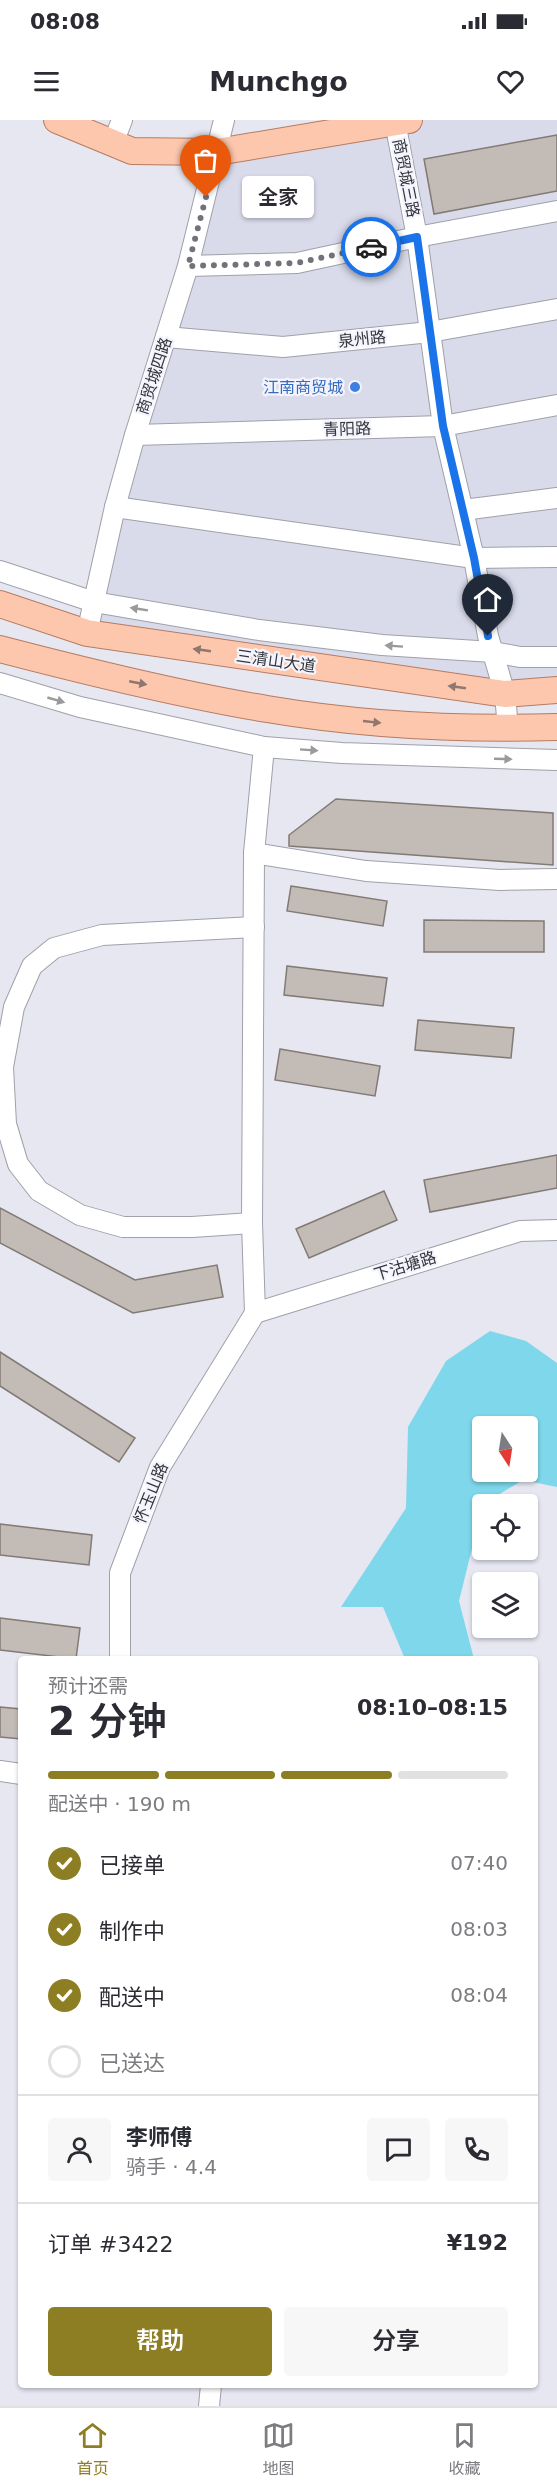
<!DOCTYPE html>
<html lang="zh">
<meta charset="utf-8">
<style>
body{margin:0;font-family:"DejaVu Sans","Noto Sans SC",sans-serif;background:#f7f7f7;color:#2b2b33;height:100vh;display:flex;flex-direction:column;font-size:22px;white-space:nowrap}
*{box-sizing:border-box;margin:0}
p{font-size:20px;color:#7c7c81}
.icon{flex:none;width:33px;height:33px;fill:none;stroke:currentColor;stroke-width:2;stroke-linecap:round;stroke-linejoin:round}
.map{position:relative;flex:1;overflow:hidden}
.panel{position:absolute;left:18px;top:1536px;width:520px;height:732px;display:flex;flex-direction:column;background:#fff;border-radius:6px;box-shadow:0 2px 4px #0004}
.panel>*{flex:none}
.needle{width:39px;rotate:168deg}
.tools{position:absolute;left:472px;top:1296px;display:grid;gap:12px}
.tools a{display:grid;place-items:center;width:66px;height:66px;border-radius:6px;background:#fff;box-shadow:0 2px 4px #0004;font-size:30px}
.pin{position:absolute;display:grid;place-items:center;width:51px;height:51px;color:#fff;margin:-62px -26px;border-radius:50% 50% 50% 0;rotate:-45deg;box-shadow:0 0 6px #0007}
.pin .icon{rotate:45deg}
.courier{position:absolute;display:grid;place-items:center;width:60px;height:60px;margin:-30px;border:4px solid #1a73e8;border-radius:50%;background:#fff;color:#222;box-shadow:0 2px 8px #0007}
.bubble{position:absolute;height:42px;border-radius:6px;background:#fff;box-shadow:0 2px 4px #0004;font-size:20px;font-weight:600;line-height:42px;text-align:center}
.headline em{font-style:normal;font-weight:600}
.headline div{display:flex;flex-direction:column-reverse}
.headline{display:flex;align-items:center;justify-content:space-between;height:102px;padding:0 30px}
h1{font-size:39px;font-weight:600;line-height:45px}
.bar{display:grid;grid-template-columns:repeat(4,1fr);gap:9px 6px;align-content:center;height:72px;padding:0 30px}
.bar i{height:8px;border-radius:4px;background:#e1e1e2}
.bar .selected{background:#8d7d23}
.bar p{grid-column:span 4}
.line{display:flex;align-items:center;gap:15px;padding:0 30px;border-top:2px solid #e1e1e2}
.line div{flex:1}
.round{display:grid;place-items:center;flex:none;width:63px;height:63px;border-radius:6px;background:#f7f7f7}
ol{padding:0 30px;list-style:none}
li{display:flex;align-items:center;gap:18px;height:66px}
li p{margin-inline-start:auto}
li .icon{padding:6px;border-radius:50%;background:#8d7d23;color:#fff;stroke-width:4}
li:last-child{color:#7c7c81}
li i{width:33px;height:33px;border:3px solid #e1e1e2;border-radius:50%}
.action{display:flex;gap:12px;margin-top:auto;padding:12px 30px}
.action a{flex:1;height:69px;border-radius:6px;background:#8d7d23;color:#fff;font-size:24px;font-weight:600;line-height:69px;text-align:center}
.action a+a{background:#f7f7f7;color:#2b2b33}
.status{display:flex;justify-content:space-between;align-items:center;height:42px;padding:0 30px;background:#fff;direction:ltr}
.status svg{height:16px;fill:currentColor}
header{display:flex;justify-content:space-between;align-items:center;height:78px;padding:0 30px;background:#fff;font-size:27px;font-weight:600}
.tab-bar{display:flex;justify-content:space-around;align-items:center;height:84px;border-top:2px solid #e1e1e2;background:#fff;font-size:16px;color:#7c7c81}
.tab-bar a{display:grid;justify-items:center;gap:3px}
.tab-bar .selected{color:#8d7d23}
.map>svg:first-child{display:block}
.built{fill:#d9dbeb}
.water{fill:#7ed7eb;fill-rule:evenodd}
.building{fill:#c3bbb5;stroke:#827a74;stroke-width:1.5}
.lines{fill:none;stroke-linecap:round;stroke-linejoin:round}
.minor-casing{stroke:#9fa0a9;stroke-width:22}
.major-casing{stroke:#b57c61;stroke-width:28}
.minor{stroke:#fff;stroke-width:20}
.major{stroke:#fdc7ad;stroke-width:26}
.oneway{fill:#9a9a9c}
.oneway2{fill:#8e776d}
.done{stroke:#727379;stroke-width:6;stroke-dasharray:0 10.8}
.route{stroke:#1a73e8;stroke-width:8}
.shop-dot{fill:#3f7fe0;stroke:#f3f4fe;stroke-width:2}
.labels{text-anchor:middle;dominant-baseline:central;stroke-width:4.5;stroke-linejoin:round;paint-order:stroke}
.street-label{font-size:16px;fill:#343538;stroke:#f3f4fe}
.shop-label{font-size:16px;fill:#366cbe;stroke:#f3f4fe;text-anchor:end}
</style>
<div class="status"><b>08:08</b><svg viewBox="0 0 49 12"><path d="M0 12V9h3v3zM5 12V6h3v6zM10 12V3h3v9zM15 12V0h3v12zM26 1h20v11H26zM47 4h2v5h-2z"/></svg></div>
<header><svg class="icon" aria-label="menu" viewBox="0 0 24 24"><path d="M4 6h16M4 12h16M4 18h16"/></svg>Munchgo<svg class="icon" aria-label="heart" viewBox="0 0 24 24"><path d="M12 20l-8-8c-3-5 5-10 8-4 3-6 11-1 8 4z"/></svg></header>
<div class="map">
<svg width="557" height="2286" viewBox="0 0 557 2286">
<rect width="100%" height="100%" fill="#e6e7f1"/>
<!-- built -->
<polygon class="built" points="345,0 557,0 557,570 87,513 219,22"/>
<!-- water -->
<path class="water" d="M490,1211L526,1221L557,1243V1367L523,1360L483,1384L459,1481L474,1539H405L383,1487H341L406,1388L408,1307L446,1241ZM483,1306H528V1352H483Z"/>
<!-- building -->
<g class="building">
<polygon points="557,15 557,71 434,94 424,39"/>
<polygon points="336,679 553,693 553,745 289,726 289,715"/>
<polygon points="291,766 387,781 383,806 287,791"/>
<polygon points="424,800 544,801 544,832 424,832"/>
<polygon points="287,846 387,858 383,886 284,875"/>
<polygon points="418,900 514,908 511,938 415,930"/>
<polygon points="280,929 380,946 375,976 275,960"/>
<polygon points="557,1035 557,1068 430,1092 424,1060"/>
<polygon points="384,1071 397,1100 309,1138 296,1109"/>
<polygon points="0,1088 135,1160 217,1145 223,1177 133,1193 0,1123"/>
<polygon points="0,1232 135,1318 119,1342 0,1266"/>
<polygon points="0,1404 92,1415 89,1445 0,1435"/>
<polygon points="0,1498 80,1508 76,1539 0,1530"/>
<polygon points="0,1587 21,1589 21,1619 0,1617"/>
</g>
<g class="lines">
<!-- minor casing -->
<g class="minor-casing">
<g id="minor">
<polyline points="395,2 417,117 443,306 474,438 488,516 505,574 508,609"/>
<polyline points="113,23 122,0"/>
<polyline points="188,146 297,143 417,117 557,91"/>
<polyline points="166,217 283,227 430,212 557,189"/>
<polyline points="135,315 443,306 557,285"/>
<polyline points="115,387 474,438 557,437"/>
<polyline points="463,390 557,378"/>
<polyline points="0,451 94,482 259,510 382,525 493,532 520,537 557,537"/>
<polyline points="87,513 115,387 135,315 188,146 224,0"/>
<polyline points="0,563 80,587 264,627 342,633 557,640"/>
<polyline points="254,733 366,751 500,760 557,759"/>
<polyline points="252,1103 192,1107 123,1107 80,1095 39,1071 18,1044 6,1004 3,947 14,887 32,846 54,828 102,815 254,807"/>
<polyline points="255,1193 252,1103 254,733 264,627"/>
<polyline points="255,1193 520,1111 557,1110"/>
<polyline points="120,1539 120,1453 160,1347 255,1193"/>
<polyline points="0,1651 21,1654"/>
<polyline points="209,2286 211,2265"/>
</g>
</g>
<!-- major casing -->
<g class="major-casing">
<g id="major">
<polyline points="57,0 132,31 217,32 409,0"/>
<polyline points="0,484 87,513 505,574 557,570"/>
<path d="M0,529C88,552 177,574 267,589C362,605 461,610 557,607"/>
</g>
</g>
<!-- minor -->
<use href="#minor" class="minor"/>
<!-- major -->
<use href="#major" class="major"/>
</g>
<!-- one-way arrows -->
<defs><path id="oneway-solid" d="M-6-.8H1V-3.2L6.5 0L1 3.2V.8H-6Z" transform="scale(1.5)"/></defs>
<g class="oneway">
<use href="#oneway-solid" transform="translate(139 489) rotate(-171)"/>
<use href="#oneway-solid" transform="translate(394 526) rotate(-176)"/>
<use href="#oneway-solid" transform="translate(56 580) rotate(16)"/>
<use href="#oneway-solid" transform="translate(309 630) rotate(4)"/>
<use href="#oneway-solid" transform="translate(503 639) rotate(2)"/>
</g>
<g class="oneway2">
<use href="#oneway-solid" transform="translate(202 530) rotate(-172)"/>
<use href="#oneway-solid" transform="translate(138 563) rotate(11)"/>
<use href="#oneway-solid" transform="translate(457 567) rotate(-172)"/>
<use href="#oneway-solid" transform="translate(372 602) rotate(6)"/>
</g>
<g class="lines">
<!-- done -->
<polyline class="done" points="206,77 188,146 297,143 371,127"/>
<!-- route -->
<polyline class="route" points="371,127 417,117 443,306 474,438 488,516"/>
</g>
<!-- markers -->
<circle class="shop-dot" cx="355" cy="267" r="6"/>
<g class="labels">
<!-- street labels -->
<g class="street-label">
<text transform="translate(406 58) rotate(79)">商贸城三路</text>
<text transform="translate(362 219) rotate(-6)">泉州路</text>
<text transform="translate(154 256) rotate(-72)">商贸城四路</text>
<text transform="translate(347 309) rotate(-2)">青阳路</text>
<text transform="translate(276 541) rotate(8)">三清山大道</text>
<text transform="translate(405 1146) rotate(-17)">下沽塘路</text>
<text transform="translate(151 1373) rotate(-68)">怀玉山路</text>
</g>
<!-- shop labels -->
<g class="shop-label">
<text x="343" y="267">江南商贸城</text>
</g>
</g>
</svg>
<div class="tools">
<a><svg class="needle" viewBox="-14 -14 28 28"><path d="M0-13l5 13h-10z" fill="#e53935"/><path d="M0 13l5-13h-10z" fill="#7c7c81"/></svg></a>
<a><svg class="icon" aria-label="locate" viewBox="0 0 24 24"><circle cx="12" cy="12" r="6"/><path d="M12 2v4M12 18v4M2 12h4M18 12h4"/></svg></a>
<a><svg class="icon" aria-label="layers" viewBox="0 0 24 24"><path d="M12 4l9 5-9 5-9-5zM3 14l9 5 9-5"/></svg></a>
</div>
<div class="pin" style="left:206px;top:77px;background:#ea580c"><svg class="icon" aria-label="bag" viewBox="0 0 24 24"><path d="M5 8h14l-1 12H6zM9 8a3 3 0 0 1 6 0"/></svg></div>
<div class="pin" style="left:488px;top:516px;background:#1f2937"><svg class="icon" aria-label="home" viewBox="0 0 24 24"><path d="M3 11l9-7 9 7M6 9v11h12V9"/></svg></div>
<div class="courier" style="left:371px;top:127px"><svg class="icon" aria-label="car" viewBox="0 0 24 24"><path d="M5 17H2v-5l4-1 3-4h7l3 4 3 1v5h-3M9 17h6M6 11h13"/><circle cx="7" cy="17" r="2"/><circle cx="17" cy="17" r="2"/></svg></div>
<div class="bubble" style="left:242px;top:56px;width:72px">全家</div>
<section class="panel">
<div class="headline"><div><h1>2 分钟</h1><p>预计还需</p></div><em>08:10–08:15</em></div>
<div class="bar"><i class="selected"></i><i class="selected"></i><i class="selected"></i><i></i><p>配送中 · 190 m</p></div>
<ol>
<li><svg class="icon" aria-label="check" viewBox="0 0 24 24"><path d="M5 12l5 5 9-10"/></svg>已接单<p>07:40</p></li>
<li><svg class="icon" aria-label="check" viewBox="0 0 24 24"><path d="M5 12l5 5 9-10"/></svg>制作中<p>08:03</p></li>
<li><svg class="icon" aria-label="check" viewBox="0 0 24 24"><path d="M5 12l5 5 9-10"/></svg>配送中<p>08:04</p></li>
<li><i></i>已送达</li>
</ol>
<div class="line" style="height:108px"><a class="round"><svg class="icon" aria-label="person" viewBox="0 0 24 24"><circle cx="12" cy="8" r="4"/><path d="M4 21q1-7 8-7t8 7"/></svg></a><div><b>李师傅</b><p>骑手 · 4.4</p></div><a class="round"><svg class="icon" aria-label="chat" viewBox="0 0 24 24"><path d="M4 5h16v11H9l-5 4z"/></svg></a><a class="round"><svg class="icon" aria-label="phone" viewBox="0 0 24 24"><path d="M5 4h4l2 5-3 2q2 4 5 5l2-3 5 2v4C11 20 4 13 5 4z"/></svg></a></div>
<div class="line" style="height:78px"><div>订单 #3422</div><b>¥192</b></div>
<div class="action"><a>帮助</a><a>分享</a></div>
</section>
</div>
<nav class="tab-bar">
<a class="selected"><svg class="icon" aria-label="home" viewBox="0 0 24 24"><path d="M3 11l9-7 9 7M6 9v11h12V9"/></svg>首页</a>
<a><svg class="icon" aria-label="map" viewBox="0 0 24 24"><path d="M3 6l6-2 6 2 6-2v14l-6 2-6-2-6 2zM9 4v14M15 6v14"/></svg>地图</a>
<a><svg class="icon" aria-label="saved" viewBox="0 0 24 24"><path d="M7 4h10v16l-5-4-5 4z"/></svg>收藏</a>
</nav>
